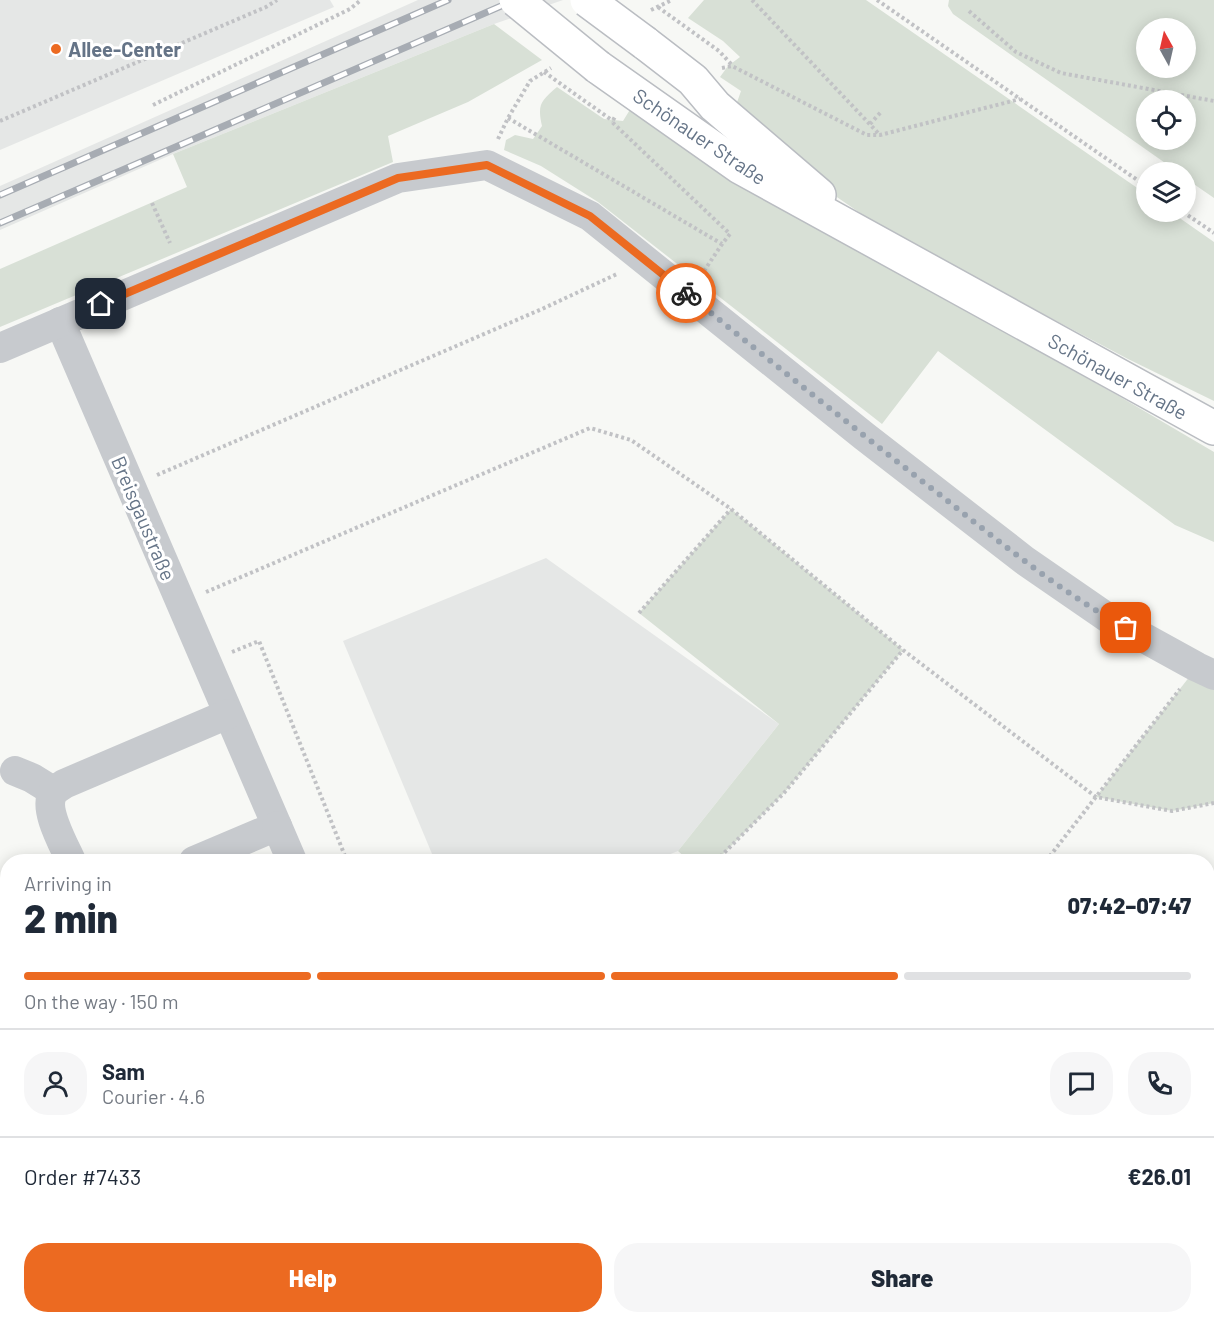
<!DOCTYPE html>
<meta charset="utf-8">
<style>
body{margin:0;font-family:Barlow,sans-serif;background:#f6f6f7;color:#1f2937;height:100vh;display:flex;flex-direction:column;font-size:22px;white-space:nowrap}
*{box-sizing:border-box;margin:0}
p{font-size:20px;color:#747a83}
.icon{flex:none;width:33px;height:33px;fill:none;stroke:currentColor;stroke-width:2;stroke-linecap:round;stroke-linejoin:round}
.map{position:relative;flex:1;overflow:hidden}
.sheet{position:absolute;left:0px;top:854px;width:1215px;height:470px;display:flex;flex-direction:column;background:#fff;border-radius:24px 24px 0 0;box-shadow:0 3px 15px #0003}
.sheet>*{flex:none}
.needle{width:39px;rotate:352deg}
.tools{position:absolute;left:1136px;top:18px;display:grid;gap:12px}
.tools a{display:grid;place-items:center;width:60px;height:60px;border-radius:50%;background:#fff;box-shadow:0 3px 15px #0003;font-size:30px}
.pin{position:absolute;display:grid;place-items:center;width:51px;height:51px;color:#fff;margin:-26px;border-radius:12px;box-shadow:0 3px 9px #0006}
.courier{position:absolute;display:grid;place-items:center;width:60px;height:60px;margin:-30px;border:4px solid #ec6a21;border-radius:50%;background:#fff;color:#222;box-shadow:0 2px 8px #0007}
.overview em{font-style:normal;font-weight:800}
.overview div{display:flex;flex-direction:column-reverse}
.overview{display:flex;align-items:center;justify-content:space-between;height:102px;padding:0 24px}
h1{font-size:39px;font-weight:800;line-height:45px}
.bar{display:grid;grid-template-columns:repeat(4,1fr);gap:9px 6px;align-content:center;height:72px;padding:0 24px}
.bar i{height:8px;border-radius:4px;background:#e0e1e3}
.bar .current{background:#ec6a21}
.bar p{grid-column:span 4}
.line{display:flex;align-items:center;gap:15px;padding:0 24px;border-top:2px solid #e0e1e3}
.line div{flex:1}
.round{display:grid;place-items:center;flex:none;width:63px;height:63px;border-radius:24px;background:#f6f6f7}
.cta{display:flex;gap:12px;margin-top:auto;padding:12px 24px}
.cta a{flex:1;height:69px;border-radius:24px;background:#ec6a21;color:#fff;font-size:24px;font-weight:800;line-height:69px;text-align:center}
.cta a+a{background:#f6f6f7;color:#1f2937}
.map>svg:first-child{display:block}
.built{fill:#e5e7e6}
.green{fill:#d8e0d6;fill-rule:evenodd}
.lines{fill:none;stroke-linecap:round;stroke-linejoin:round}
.major-casing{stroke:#babdc2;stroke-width:36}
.path{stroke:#c1c2c5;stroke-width:4;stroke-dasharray:3 3;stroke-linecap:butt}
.minor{stroke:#c7cace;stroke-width:30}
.major{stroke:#fff;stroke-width:33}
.rail-casing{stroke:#a7acb3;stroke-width:7}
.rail{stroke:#fff;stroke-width:4.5;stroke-dasharray:14;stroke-linecap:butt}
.major-bridge-casing{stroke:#babdc2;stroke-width:36;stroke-linecap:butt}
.major-bridge{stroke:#fff;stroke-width:33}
.done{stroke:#98a2ae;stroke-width:6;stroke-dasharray:0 10.8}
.route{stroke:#ec6a21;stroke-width:8}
.poi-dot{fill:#ec6a21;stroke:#fff;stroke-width:2}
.labels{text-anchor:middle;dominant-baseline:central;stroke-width:6;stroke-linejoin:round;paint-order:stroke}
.poi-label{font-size:20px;font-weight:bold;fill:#657487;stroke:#fff;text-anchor:start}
.street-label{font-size:20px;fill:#657487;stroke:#fff}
</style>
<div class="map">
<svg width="1214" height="1322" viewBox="0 0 1214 1322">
<rect width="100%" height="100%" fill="#f7f8f5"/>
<!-- built -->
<g class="built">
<polygon points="0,0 330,0 334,7 0,150"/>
<polygon points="418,0 563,0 494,24 173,154 0,230 0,186"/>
<polygon points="546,558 779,724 678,851 653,861 435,861 343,641"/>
</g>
<!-- green -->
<g class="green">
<polygon points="704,0 866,0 1146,194 1146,212 1171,212 1214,242 1214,401 1128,359 951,265 863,215 831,193 734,111 741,91 720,77 728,66 740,57 723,41 688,18"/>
<path d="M949,0H1214V198L1185,178V172H1178L953,14L948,6ZM1146,28H1185V68H1146ZM1146,100H1185V140H1146Z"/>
<polygon points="494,24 542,60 468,102 388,136 393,162 0,327 0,269 187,187 173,154"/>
<path d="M557,87L604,119L623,121L631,108L833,236L1117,395L1214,452V542L1175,525L938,351L882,424L598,202L541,166L504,150L506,140L515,135L533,139L542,126C537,104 541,101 557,87Z"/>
<polygon points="731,509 903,650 784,793 716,861 689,861 678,851 779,724 639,613"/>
<polygon points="1197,667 1214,675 1214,803 1172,811 1096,797"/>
<polygon points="1214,1274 1214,1322 1107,1322 1121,1316 1208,1316 1208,1277"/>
</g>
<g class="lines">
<!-- major casing -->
<g class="major-casing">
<g id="major">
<polyline points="645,43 693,80 715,106 819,195"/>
<polyline points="598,67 740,167 1214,428"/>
</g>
</g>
<!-- path -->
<g class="path">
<polyline points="752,0 880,135"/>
<polyline points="877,0 1146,186"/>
<polyline points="658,7 719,51 732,65"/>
<polyline points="651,10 672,0"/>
<polyline points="969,11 1016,52 1061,73 1214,101"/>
<polyline points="722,68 732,66 867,135 880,135 1020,99"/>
<polyline points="544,72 613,121"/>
<polyline points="153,105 350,9 361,0"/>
<polyline points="508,118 722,244 730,234 612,122 616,115"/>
<polyline points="0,121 266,7 277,0"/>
<polyline points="870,124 882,111"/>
<polyline points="498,139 508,118 530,81 551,68"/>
<polyline points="152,203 170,243"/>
<polyline points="1183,212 1214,233"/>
<polyline points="704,271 722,244"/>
<polyline points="157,475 542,309 617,274"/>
<polyline points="206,592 590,428 631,440 731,509 903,650 1096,797 1172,811 1214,803"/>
<polyline points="639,613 731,509"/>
<polyline points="232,652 259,641 347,861"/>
<polyline points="716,861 784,793 903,650"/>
<polyline points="1046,861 1180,689"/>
<polyline points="1208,915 1214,908"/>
<polyline points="0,1022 8,1019"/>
<polyline points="1208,1227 1214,1235"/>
<polyline points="1208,1274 1214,1271"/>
<polyline points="289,1316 315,1322"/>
<polyline points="445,1316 448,1322"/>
<polyline points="29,1322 48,1316"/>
<polyline points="253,1322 270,1316"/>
<polyline points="1100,1322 1115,1316"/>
</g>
<!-- minor -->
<g class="minor">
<polyline points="60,322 277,826 194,861"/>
<polyline points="0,348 398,178 487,165 590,216 864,436 1024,560 1108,618 1197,667 1214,675"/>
<polyline points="15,771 32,778 53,791"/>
<polyline points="277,826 292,861"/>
<path d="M71,861C64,845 43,809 53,793C55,789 60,787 64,784L228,714"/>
<polyline points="1208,1037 1214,1029"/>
<polyline points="0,1157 8,1173"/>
<polyline points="85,1316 96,1322"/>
<polyline points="694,1322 709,1316"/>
</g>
<!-- major -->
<use href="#major" class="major"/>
<!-- rail casing -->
<g class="rail-casing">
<g id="rail">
<polyline points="0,195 448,0"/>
<polyline points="0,223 515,0"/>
</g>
</g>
<!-- rail -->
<use href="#rail" class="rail"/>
<!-- major-bridge casing -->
<g class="major-bridge-casing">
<g id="major-bridge">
<polyline points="516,0 598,67"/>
<polyline points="587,0 645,43"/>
</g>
</g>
<!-- major-bridge -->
<use href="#major-bridge" class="major-bridge"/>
</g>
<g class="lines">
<!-- done -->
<path class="done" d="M686,293C772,362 857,431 944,498C1002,544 1061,592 1126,628"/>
<!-- route -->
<polyline class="route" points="101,304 398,178 487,165 590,216 686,293"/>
</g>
<!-- markers -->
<circle class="poi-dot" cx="56" cy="49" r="6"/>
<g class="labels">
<!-- poi labels -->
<g class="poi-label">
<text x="68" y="49">Allee-Center</text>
</g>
<!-- street labels -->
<g class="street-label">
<text transform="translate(700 136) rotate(34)">Schönauer Straße</text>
<text transform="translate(1118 376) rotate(29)">Schönauer Straße</text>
<text transform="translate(144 518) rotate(67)">Breisgaustraße</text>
</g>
</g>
</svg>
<div class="tools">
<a><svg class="needle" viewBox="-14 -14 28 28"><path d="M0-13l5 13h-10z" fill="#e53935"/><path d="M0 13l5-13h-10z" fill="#747a83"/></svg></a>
<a><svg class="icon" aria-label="locate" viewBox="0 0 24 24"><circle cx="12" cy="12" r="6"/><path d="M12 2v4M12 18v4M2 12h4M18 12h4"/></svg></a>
<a><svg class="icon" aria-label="layers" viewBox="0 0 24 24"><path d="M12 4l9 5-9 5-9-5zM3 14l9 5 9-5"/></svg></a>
</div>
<div class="pin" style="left:1126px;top:628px;background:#ea580c"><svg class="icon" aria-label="bag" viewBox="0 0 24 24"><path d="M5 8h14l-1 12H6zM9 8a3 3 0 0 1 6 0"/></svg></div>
<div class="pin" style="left:101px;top:304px;background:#1f2937"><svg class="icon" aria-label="home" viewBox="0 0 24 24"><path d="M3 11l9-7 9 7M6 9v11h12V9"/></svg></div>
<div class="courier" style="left:686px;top:293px"><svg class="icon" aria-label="bike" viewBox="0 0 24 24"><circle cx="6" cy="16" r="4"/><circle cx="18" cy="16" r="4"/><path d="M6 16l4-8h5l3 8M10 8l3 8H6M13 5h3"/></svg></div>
<section class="sheet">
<div class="overview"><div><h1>2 min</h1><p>Arriving in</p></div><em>07:42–07:47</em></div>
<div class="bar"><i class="current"></i><i class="current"></i><i class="current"></i><i></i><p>On the way · 150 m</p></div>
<div class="line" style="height:108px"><a class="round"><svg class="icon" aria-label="person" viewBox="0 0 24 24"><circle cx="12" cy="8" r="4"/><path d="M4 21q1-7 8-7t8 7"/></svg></a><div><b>Sam</b><p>Courier · 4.6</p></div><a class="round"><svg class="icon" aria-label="chat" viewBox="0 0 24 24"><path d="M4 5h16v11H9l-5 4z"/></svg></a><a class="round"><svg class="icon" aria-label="phone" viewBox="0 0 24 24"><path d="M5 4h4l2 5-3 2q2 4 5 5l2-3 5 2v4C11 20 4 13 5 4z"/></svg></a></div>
<div class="line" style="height:78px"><div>Order #7433</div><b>€26.01</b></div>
<div class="cta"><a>Help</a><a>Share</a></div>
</section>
</div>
